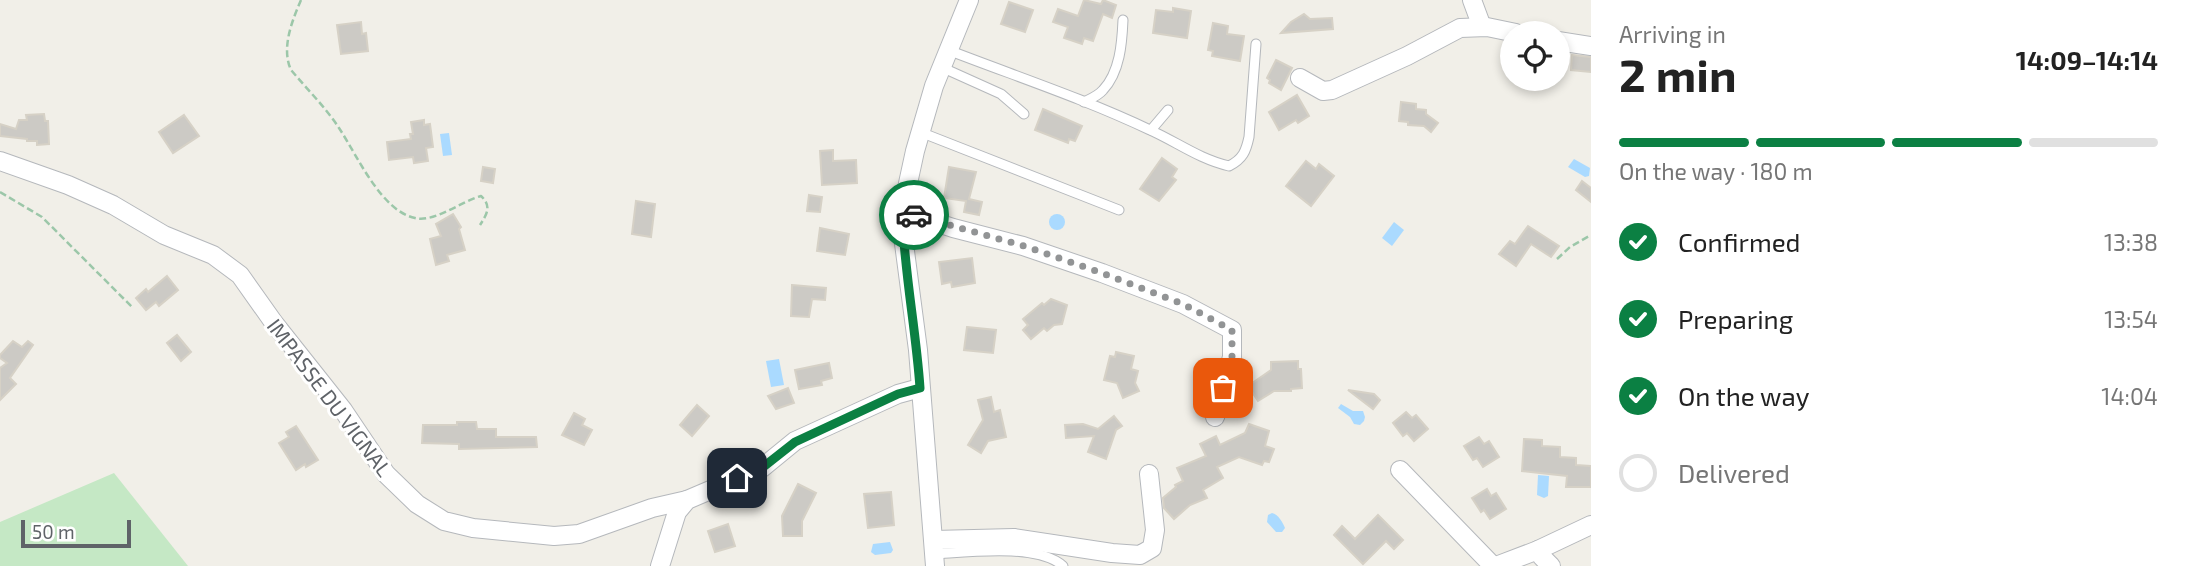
<!DOCTYPE html>
<meta charset="utf-8">
<style>
body{margin:0;font-family:"Exo 2",sans-serif;background:#f6f6f6;color:#222;height:100vh;display:flex;flex-direction:column;font-size:26px;white-space:nowrap}
*{box-sizing:border-box;margin:0}
p{font-size:23px;color:#767676}
.icon{flex:none;width:38px;height:38px;fill:none;stroke:currentColor;stroke-width:2;stroke-linecap:round;stroke-linejoin:round}
.map{position:relative;flex:1;overflow:hidden}
.panel{display:flex;flex-direction:column;background:#fff;width:595px}
.panel>*{flex:none}
.fabs{position:absolute;left:1500px;top:21px;display:grid;gap:14px}
.fabs a{display:grid;place-items:center;width:70px;height:70px;border-radius:50%;background:#fff;box-shadow:0 4px 10px #0003;font-size:35px}
.scale{position:absolute;left:21px;bottom:18px;width:110px;box-sizing:border-box;padding-left:7px;border:4px solid #5f6368;border-top:0;font-size:19px;line-height:24px;white-space:nowrap;color:#5f6368;-webkit-text-stroke:5px #fff;paint-order:stroke}
.pin{position:absolute;display:grid;place-items:center;width:60px;height:60px;color:#fff;margin:-30px;border-radius:14px;box-shadow:0 4px 10px #0006}
.courier{position:absolute;display:grid;place-items:center;width:70px;height:70px;margin:-35px;border:5px solid #0b8043;border-radius:50%;background:#fff;color:#222;box-shadow:0 2px 9px #0007}
.summary em{font-style:normal;font-weight:700}
.summary div{display:flex;flex-direction:column-reverse}
.summary{display:flex;align-items:center;justify-content:space-between;height:119px;padding:0 28px}
h1{font-size:46px;font-weight:700;line-height:52px}
.bar{display:grid;grid-template-columns:repeat(4,1fr);gap:10px 7px;align-content:center;height:84px;padding:0 28px}
.bar i{height:9px;border-radius:5px;background:#e0e0e0}
.bar .active{background:#0b8043}
.bar p{grid-column:span 4}
ol{padding:0 28px;list-style:none}
li{display:flex;align-items:center;gap:21px;height:77px}
li p{margin-inline-start:auto}
li .icon{padding:7px;border-radius:50%;background:#0b8043;color:#fff;stroke-width:4}
li:last-child{color:#767676}
li i{width:38px;height:38px;border:4px solid #e0e0e0;border-radius:50%}
main{display:flex;flex:1;min-height:0}
.map>svg:first-child{display:block}
.green{fill:#c5e8c5}
.water{fill:#aadaff}
.building{fill:#cccac5;stroke:#d6d1c6;stroke-width:2}
.lines{fill:none;stroke-linecap:round;stroke-linejoin:round}
.lane-casing{stroke:#b5b8bc;stroke-width:11}
.street-casing{stroke:#b5b8bc;stroke-width:20}
.path{stroke:#9cc7a9;stroke-width:2.5;stroke-dasharray:7 3.5;stroke-linecap:butt}
.lane{stroke:#fff;stroke-width:9}
.street{stroke:#fff;stroke-width:18}
.done{stroke:#929495;stroke-width:7;stroke-dasharray:0 12.6}
.route{stroke:#0b8043;stroke-width:9}
.labels{text-anchor:middle;dominant-baseline:central;stroke-width:6;stroke-linejoin:round;paint-order:stroke}
.street-label{font-size:21px;fill:#5f6368;stroke:#fff}
</style>
<main>
<div class="map">
<svg width="1591" height="566" viewBox="0 0 1591 566">
<rect width="100%" height="100%" fill="#f1efe8"/>
<!-- green -->
<polygon class="green" points="114,473 188,566 0,566 0,522"/>
<!-- water -->
<g class="water">
<polygon points="449,133 452,155 443,156 440,134"/>
<polygon points="1574,159 1590,168 1589,176 1585,177 1568,167"/>
<circle cx="1057" cy="222" r="8"/>
<polygon points="1394,222 1404,230 1392,246 1382,238"/>
<polygon points="779,359 784,385 771,387 766,361"/>
<polygon points="1341,404 1353,411 1363,411 1365,417 1364,421 1360,425 1354,424 1350,417 1338,408"/>
<polygon points="1538,475 1549,476 1548,496 1544,498 1537,495"/>
<path d="M1272,513C1278,514 1283,523 1285,528L1282,532H1276L1267,522L1268,515Z"/>
<polygon points="890,542 893,550 891,553 875,555 871,552 873,544"/>
</g>
<!-- building -->
<g class="building">
<polygon points="1084,0 1101,4 1103,0 1116,5 1112,18 1103,14 1093,41 1084,38 1082,44 1064,38 1068,27 1053,22 1058,9 1078,16"/>
<polygon points="1009,2 1033,10 1025,32 1001,24"/>
<polygon points="1173,8 1191,11 1187,38 1153,33 1156,10 1173,12"/>
<polygon points="1304,14 1310,19 1332,18 1333,29 1281,33 1291,22"/>
<polygon points="361,22 362,34 366,33 368,51 341,54 337,25"/>
<polygon points="1213,23 1228,26 1227,34 1244,36 1240,61 1212,56 1213,51 1208,50"/>
<polygon points="1572,55 1591,57 1591,72 1571,70"/>
<polygon points="1276,60 1292,68 1281,90 1269,83 1270,80 1267,78"/>
<polygon points="1297,95 1309,116 1298,123 1296,120 1279,130 1269,112"/>
<polygon points="1401,102 1416,104 1416,109 1426,110 1426,114 1438,123 1431,132 1424,126 1408,125 1408,122 1399,121"/>
<polygon points="1043,109 1082,126 1075,141 1069,139 1068,143 1035,130"/>
<polygon points="44,114 45,121 48,121 49,144 37,145 37,141 27,141 27,139 0,136 0,124 16,129 19,120 27,120 26,115"/>
<polygon points="184,115 199,136 173,153 159,132"/>
<polygon points="424,120 424,125 430,124 433,147 426,148 428,161 414,163 413,157 389,160 387,142 411,139 410,134 413,134 411,122"/>
<polygon points="833,150 833,161 856,160 857,183 822,185 820,151"/>
<polygon points="1162,158 1177,169 1172,177 1176,180 1159,201 1140,189"/>
<polygon points="1306,161 1316,169 1319,164 1334,176 1311,206 1286,186"/>
<polygon points="483,167 495,169 493,183 481,181"/>
<polygon points="949,167 976,172 969,199 982,202 979,215 964,212 966,201 944,198"/>
<polygon points="1582,181 1591,188 1591,202 1576,190"/>
<polygon points="809,195 822,197 820,212 807,211"/>
<polygon points="636,201 655,204 651,237 632,234"/>
<polygon points="453,214 461,227 459,229 465,250 447,255 449,261 436,265 430,239 441,236 436,224"/>
<polygon points="1528,226 1559,246 1551,257 1531,244 1516,266 1499,254 1510,241 1515,244"/>
<polygon points="820,228 849,234 845,255 817,251"/>
<polygon points="972,258 975,283 952,287 951,282 942,284 939,262"/>
<polygon points="167,276 178,290 159,306 156,302 146,310 136,298 146,289 148,292"/>
<polygon points="792,285 826,288 825,300 812,299 809,317 791,316"/>
<polygon points="1051,299 1067,305 1062,324 1054,325 1047,331 1044,328 1031,339 1023,330 1028,325 1023,319 1042,303 1044,305"/>
<polygon points="967,327 996,330 993,353 964,350"/>
<polygon points="177,335 191,352 181,361 167,343"/>
<polygon points="13,341 22,347 28,341 33,345 10,378 16,384 0,400 0,368 7,363 0,358 0,355"/>
<polygon points="1116,352 1134,356 1131,369 1138,371 1135,383 1139,391 1123,398 1117,383 1104,380 1110,356 1115,357"/>
<polygon points="1298,361 1298,369 1301,369 1302,388 1291,389 1291,391 1274,391 1258,401 1248,386 1271,370 1271,362"/>
<polygon points="829,363 832,378 821,381 822,385 799,389 795,370"/>
<polygon points="788,388 794,403 776,409 768,396"/>
<polygon points="1348,390 1374,394 1380,400 1373,409"/>
<polygon points="991,397 994,412 1000,410 1006,437 988,441 981,453 968,445 983,420 978,400"/>
<polygon points="697,405 709,416 692,436 680,425"/>
<polygon points="1406,412 1412,418 1416,415 1428,429 1414,441 1407,433 1403,436 1393,423"/>
<polygon points="574,413 585,419 582,425 592,430 584,445 562,435"/>
<polygon points="1114,416 1122,426 1116,430 1106,459 1088,452 1094,436 1066,438 1065,425 1083,424 1098,429"/>
<polygon points="457,422 476,422 477,429 496,429 496,437 536,437 537,447 459,449 459,444 422,443 423,425 457,425"/>
<polygon points="1249,424 1269,431 1265,446 1274,449 1269,462 1264,461 1262,465 1239,457 1217,467 1223,478 1203,490 1207,498 1190,505 1174,519 1164,508 1163,498 1176,487 1175,485 1183,481 1177,468 1206,456 1200,444 1216,436 1220,445 1245,433"/>
<polygon points="296,426 318,460 306,467 305,464 296,470 279,443 289,437 286,432"/>
<polygon points="1479,437 1484,444 1489,441 1499,457 1483,467 1477,458 1473,460 1464,446"/>
<polygon points="1524,439 1542,440 1542,446 1560,447 1560,457 1576,458 1576,465 1591,466 1591,487 1566,487 1567,476 1522,471"/>
<polygon points="798,484 816,493 802,521 802,536 783,536 782,516"/>
<polygon points="1487,489 1491,496 1496,493 1506,509 1490,519 1484,510 1481,512 1472,498"/>
<polygon points="891,492 894,525 868,528 864,494"/>
<polygon points="1378,515 1403,540 1394,549 1386,541 1363,564 1334,535 1342,526 1355,539"/>
<polygon points="728,524 735,546 715,552 708,531"/>
</g>
<g class="lines">
<!-- lane casing -->
<g class="lane-casing">
<g id="lane">
<path d="M948,50C1015,76 1085,99 1150,130C1177,142 1199,159 1229,166C1243,159 1246,151 1249,137L1256,44"/>
<polyline points="941,67 1001,94 1024,114"/>
<path d="M1084,102C1090,99 1098,96 1103,90C1120,72 1122,43 1123,20"/>
<polyline points="1151,130 1168,110"/>
<polyline points="920,132 1119,210"/>
<path d="M935,554C968,552 1038,543 1063,566"/>
</g>
</g>
<!-- street casing -->
<g class="street-casing">
<g id="street">
<polyline points="1472,0 1482,27"/>
<polyline points="1558,41 1591,46"/>
<polyline points="1300,78 1323,91 1332,90 1407,56 1460,28 1487,27 1516,33"/>
<polyline points="0,161 68,185 113,205 164,235 213,255 240,275 274,323 343,410 386,474 417,504 444,521 473,528 554,536 579,534 652,508 687,500"/>
<polyline points="902,211 953,228 1023,246 1102,273 1183,304 1232,330 1232,357 1215,417"/>
<polyline points="1400,470 1493,566"/>
<polyline points="934,540 1014,538 1112,553 1140,555 1152,548 1155,530 1149,474"/>
<polyline points="1538,550 1542,557 1551,566"/>
<polyline points="660,566 677,512 687,500 762,468 795,441 898,394 920,388"/>
<polyline points="935,566 918,350 903,236 902,211 915,151 934,86 969,0"/>
<polyline points="1496,566 1538,550 1591,525"/>
</g>
</g>
<!-- path -->
<g class="path">
<path d="M301,0C292,21 281,48 291,70C307,89 326,108 339,128C357,155 381,211 415,218C434,223 462,201 481,196C492,206 487,214 480,225"/>
<polyline points="0,192 42,217 132,307"/>
<polyline points="1557,259 1570,247 1591,235"/>
</g>
<!-- lane -->
<use href="#lane" class="lane"/>
<!-- street -->
<use href="#street" class="street"/>
</g>
<g class="lines">
<!-- done -->
<polyline class="done" points="914,215 1024,246 1102,273 1183,304 1232,330 1232,357 1223,388"/>
<!-- route -->
<path class="route" d="M737,478L762,468L795,442L898,394L920,388C916,329 904,271 902,211L914,215"/>
</g>
<g class="labels">
<!-- street labels -->
<g class="street-label">
<text transform="translate(330 397) rotate(53)">IMPASSE DU VIGNAL</text>
</g>
</g>
</svg>
<div class="fabs">
<a><svg class="icon" aria-label="locate" viewBox="0 0 24 24"><circle cx="12" cy="12" r="6"/><path d="M12 2v4M12 18v4M2 12h4M18 12h4"/></svg></a>
</div>
<div class="scale">50 m</div>
<div class="pin" style="left:1223px;top:388px;background:#ea580c"><svg class="icon" aria-label="bag" viewBox="0 0 24 24"><path d="M5 8h14l-1 12H6zM9 8a3 3 0 0 1 6 0"/></svg></div>
<div class="pin" style="left:737px;top:478px;background:#1f2937"><svg class="icon" aria-label="home" viewBox="0 0 24 24"><path d="M3 11l9-7 9 7M6 9v11h12V9"/></svg></div>
<div class="courier" style="left:914px;top:215px"><svg class="icon" aria-label="car" viewBox="0 0 24 24"><path d="M5 17H2v-5l4-1 3-4h7l3 4 3 1v5h-3M9 17h6M6 11h13"/><circle cx="7" cy="17" r="2"/><circle cx="17" cy="17" r="2"/></svg></div>
</div>
<section class="panel">
<div class="summary"><div><h1>2 min</h1><p>Arriving in</p></div><em>14:09–14:14</em></div>
<div class="bar"><i class="active"></i><i class="active"></i><i class="active"></i><i></i><p>On the way · 180 m</p></div>
<ol>
<li><svg class="icon" aria-label="check" viewBox="0 0 24 24"><path d="M5 12l5 5 9-10"/></svg>Confirmed<p>13:38</p></li>
<li><svg class="icon" aria-label="check" viewBox="0 0 24 24"><path d="M5 12l5 5 9-10"/></svg>Preparing<p>13:54</p></li>
<li><svg class="icon" aria-label="check" viewBox="0 0 24 24"><path d="M5 12l5 5 9-10"/></svg>On the way<p>14:04</p></li>
<li><i></i>Delivered</li>
</ol>
</section>
</main>
